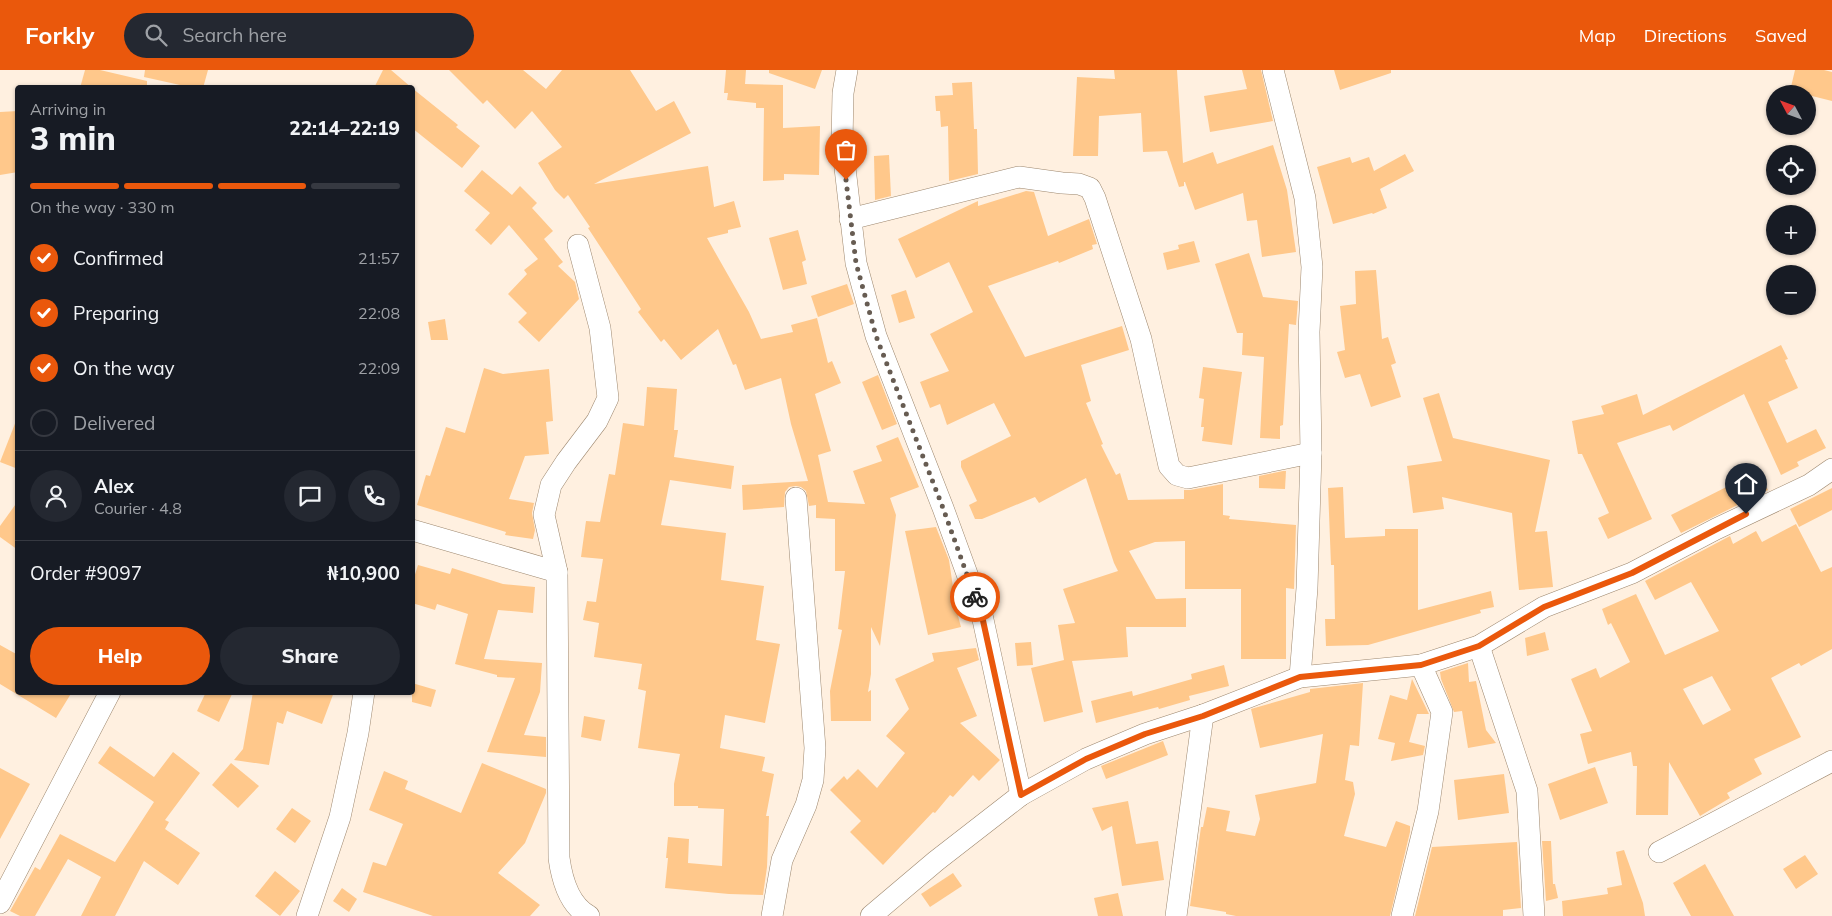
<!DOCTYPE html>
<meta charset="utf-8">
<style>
body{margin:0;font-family:Mulish,sans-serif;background:#242831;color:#f1f3f6;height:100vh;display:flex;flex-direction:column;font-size:19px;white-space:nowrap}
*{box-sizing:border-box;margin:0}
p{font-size:16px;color:#9ea1a6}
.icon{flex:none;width:28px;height:28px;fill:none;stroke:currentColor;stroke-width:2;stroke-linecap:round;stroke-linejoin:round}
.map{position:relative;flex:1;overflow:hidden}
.drawer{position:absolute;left:15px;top:15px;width:400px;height:610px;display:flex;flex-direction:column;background:#171b24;border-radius:5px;box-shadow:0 1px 4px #0004}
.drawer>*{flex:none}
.needle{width:32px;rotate:311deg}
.tools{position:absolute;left:1766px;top:15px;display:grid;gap:10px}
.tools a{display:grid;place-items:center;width:50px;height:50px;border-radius:50%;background:#171b24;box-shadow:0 1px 4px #0004;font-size:25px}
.pin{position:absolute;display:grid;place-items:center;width:42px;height:42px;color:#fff;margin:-51px -21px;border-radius:50% 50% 50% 0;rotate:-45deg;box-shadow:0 0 5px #0007}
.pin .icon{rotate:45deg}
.courier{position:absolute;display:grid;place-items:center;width:50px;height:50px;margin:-25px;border:4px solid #ea580c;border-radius:50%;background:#fff;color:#222;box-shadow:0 1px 6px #0007}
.head em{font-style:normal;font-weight:800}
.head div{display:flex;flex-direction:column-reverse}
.head{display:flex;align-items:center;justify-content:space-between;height:85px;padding:0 15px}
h1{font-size:32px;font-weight:800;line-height:38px}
.bar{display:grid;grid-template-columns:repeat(4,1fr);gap:8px 5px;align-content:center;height:60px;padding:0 15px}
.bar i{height:6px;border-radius:4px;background:#363941}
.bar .selected{background:#ea580c}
.bar p{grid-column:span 4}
.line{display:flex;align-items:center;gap:12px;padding:0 15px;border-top:1px solid #363941}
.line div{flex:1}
.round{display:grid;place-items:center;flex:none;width:52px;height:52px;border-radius:26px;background:#242831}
ol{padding:0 15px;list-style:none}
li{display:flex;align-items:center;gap:15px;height:55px}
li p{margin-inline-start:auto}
li .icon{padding:5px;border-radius:50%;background:#ea580c;color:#fff;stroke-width:4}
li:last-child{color:#9ea1a6}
li i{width:28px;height:28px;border:2px solid #363941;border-radius:50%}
.primary-button{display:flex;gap:10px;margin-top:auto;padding:10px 15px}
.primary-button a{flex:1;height:58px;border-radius:30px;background:#ea580c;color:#fff;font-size:20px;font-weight:800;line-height:58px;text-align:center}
.primary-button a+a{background:#242831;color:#f1f3f6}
header{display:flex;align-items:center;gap:30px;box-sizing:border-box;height:70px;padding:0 25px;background:#ea580c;color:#fff}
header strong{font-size:24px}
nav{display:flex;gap:28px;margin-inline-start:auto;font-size:18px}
.search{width:350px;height:45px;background:#242831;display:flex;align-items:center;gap:12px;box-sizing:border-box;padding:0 18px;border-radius:28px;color:#9ea1a6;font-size:19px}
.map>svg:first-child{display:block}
.building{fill:#ffc88b;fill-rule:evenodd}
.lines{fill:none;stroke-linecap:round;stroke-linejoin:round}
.street-casing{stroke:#9d876e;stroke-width:22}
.street{stroke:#fff;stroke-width:21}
.done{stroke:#675c52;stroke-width:5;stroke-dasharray:0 9}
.route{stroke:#ea580c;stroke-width:6}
</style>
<header>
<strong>Forkly</strong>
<div class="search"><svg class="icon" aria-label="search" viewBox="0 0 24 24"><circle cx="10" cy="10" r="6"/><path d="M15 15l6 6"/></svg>Search here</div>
<nav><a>Map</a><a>Directions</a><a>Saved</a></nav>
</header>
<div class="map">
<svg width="1832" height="846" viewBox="0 0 1832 846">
<rect width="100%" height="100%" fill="#fff0e0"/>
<!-- building -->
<g class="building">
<polygon points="85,0 100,0 147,11 147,18 80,18"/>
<polygon points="145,0 208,0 203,18 179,18 180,15 144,7"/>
<polygon points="383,0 391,0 412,18 374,18"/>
<polygon points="449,0 523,0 546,19 562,0 630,0 656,41 674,31 691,63 594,114 708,96 714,137 734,131 741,157 728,160 728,163 707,168 749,242 761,269 793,262 791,255 817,248 828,293 832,291 841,313 815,324 831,381 818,385 828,432 865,434 853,401 882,391 876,376 898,367 919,417 890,428 896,445 880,576 871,557 871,604 868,622 871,620 871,651 831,651 830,621 842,560 838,559 845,501 835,501 835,449 816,448 816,435 809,436 806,421 801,417 796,416 789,417 785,422 784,437 743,440 742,415 808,411 791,354 781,308 745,320 736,294 733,295 718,259 681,290 664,269 661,272 638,242 641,239 588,158 590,157 568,125 564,129 555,120 538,93 562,77 532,41 515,59 487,30 483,34"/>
<polygon points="726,0 746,0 745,14 783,15 783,58 820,56 819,105 784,104 784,110 763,111 764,38 756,38 756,33 727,30 728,23 724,23"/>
<polygon points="769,0 822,0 815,19 769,3"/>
<polygon points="1114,0 1177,0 1183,93 1213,82 1217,94 1273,75 1287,120 1296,182 1262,187 1257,150 1247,151 1243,123 1195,140 1185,112 1184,112 1184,116 1179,117 1167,81 1143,82 1141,43 1099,46 1098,86 1073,86 1077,7 1115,9"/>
<polygon points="1242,0 1261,0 1273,51 1210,62 1204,26 1247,19"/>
<polygon points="1334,0 1391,0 1391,3 1340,20"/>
<polygon points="1795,0 1824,0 1832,2 1832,31 1808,25 1808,24 1790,21"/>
<polygon points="972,12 974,59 977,59 978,104 949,111 948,56 941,57 940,41 936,41 935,26 953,25 952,13"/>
<polygon points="412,18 458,55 456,57 480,76 462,98 412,58"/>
<polygon points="18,41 18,102 0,105 0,42"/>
<polygon points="1405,84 1414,101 1380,119 1387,138 1373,144 1372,143 1333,154 1317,97 1350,87 1352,93 1369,87 1374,101"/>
<polygon points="889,85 891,126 875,130 874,86"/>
<polygon points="482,100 512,125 520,116 537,133 532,138 553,161 544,169 563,192 558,196 575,212 579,229 539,272 518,252 527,243 508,224 527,204 524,200 538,189 509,155 491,175 475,160 490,143 464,121"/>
<polygon points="1026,121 1034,122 1048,166 1089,149 1097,174 1092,175 1093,179 1059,193 1058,191 988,216 1025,287 1122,256 1129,280 1081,295 1091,331 1086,333 1103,374 1101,375 1116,405 1120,403 1128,430 1184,429 1184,420 1190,420 1223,414 1223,445 1230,446 1229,449 1296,455 1294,519 1286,518 1286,589 1241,589 1241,519 1185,519 1185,471 1155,472 1129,481 1156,529 1186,528 1186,557 1126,557 1128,587 1072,591 1083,642 1044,652 1031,598 1064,590 1058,555 1075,553 1063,519 1118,501 1114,493 1086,408 1039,433 1035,427 982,449 975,449 969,435 977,431 961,397 961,391 1011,366 994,333 947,355 940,334 930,338 920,312 949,301 930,264 973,242 949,192 916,208 898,169 978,131 978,136"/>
<polygon points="798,160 806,190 802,192 807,214 783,220 769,168"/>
<polygon points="1194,171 1200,192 1167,200 1163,183 1179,179 1178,175"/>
<polygon points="1249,183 1263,227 1298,231 1296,255 1289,254 1283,355 1280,356 1280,369 1260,368 1264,287 1242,285 1243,263 1237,263 1215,194"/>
<polygon points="1376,200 1382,269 1388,267 1396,293 1391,295 1401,327 1371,337 1360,304 1345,308 1337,282 1345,280 1340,236 1356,234 1355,201"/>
<polygon points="847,214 854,234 818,247 811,226"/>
<polygon points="906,220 915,248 899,253 891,225"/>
<polygon points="445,249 448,270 431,270 428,252"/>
<polygon points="1781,275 1788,289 1785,290 1798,318 1768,332 1787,373 1816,359 1826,378 1797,392 1799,396 1781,405 1744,324 1673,361 1670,355 1617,373 1652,449 1608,469 1598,448 1609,443 1582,384 1578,384 1572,351 1604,344 1601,336 1637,324 1643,345"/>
<polygon points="1203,297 1242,302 1232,375 1202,371 1204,357 1201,357 1204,329 1199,328"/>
<polygon points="484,298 503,304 549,299 553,351 546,352 549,384 525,386 509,429 534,433 532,443 535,460 533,469 505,465 506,462 417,435 426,405 430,406 446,357 465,363"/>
<polygon points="878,305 897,354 882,360 862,312"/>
<polygon points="647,317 677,319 674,360 678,360 674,387 734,396 731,419 670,410 661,455 726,463 721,510 764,516 756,570 780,574 765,653 725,645 720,678 765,687 762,701 774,704 766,746 769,746 767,797 763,825 729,824 665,818 668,788 666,788 668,767 689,769 688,793 722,796 724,739 698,738 698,736 674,736 674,714 680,684 638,678 646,621 638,619 642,594 594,587 599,553 583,550 587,531 596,532 603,489 581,487 586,451 600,452 609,404 615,405 623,353 644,356"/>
<polygon points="1439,323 1453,368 1550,390 1535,462 1547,461 1553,517 1519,520 1512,443 1442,427 1444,439 1413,443 1407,396 1442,391 1423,328"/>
<polygon points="16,351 18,351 18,399 0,392"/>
<polygon points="1283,401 1286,401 1285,419 1259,418 1259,406"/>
<polygon points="1758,401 1768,420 1681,463 1671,445"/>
<polygon points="1343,417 1345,468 1385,466 1385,459 1418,459 1418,540 1491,521 1494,537 1480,540 1481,543 1368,575 1326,576 1325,549 1335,549 1334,495 1331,495 1328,418"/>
<polygon points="1832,418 1832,440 1799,457 1790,439"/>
<polygon points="18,431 18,480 0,467 0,456"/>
<path d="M1796,454L1821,502L1832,497V579L1801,596L1799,593L1771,608L1801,667L1754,689L1762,704L1727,723L1730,728L1700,746L1669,692L1668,745H1636L1637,696H1633L1631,682L1588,694L1580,664L1592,661L1571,609L1596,598L1600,608L1630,592L1611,553L1608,555L1602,539L1636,524L1665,585L1719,561L1691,512L1655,530L1645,511L1730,466L1733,474L1756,461L1762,472ZM1712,606L1731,640L1703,655L1683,619Z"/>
<polygon points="936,457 949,490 953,517 958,516 967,539 957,542 961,557 928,565 905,461"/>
<polygon points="418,495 450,504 452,498 503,514 535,517 533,543 498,540 484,589 542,593 540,622 524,665 546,667 546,687 487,682 515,608 497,607 497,605 455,594 468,544 437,534 435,540 412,533 412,514"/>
<polygon points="1545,562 1549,580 1527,586 1525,568"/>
<polygon points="1031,572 1033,595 1017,596 1015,573"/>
<polygon points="0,575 18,585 18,622 72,622 56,648 0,614"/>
<polygon points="976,578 979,590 957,598 977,646 960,653 1000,690 979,711 973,705 953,727 950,725 935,743 933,742 883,795 850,762 861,751 830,720 844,706 847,710 858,699 877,718 905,683 886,666 909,639 895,609 934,591 932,583"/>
<polygon points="1468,593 1469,612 1476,611 1486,660 1496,673 1468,678 1462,641 1454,642 1441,609 1440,602"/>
<polygon points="1224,595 1229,616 1189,626 1190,630 1159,639 1158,637 1096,653 1091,631 1132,621 1133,626 1192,609 1191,604"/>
<polygon points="1412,609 1429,644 1417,644 1409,672 1425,676 1423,685 1391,691 1395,673 1378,669 1390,625 1407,630"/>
<polygon points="412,613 436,620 431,637 412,632"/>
<polygon points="1363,613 1359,676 1350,675 1345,710 1353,712 1355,724 1344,766 1386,777 1396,751 1410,756 1410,762 1390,846 1236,846 1226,844 1226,842 1190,836 1201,757 1203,757 1207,737 1230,741 1226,761 1255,766 1260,749 1255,725 1316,713 1323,664 1260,678 1251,639 1310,622 1310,619"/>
<polygon points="206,622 233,622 219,652 197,641"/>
<polygon points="253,622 334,622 322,654 287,641 283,654 277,652 269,695 234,690 243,679"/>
<polygon points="584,646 605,650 601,671 581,667"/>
<polygon points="1163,671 1168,685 1106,709 1101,696"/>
<polygon points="110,676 154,707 173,682 200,703 165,750 169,752 165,759 200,783 178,815 144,791 115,846 81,846 101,807 68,789 35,846 20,846 10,841 35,797 40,800 60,764 115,792 154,732 98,693"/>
<polygon points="231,693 259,716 238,738 212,715"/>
<polygon points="482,693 546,719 546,723 525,773 498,803 540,835 530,846 433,846 363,822 373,792 386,796 403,754 369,740 384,701 408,711 405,719 461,743"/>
<polygon points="1595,697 1608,733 1560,750 1548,714"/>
<polygon points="0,698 30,714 0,769"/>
<polygon points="1504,704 1509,743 1458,750 1454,710"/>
<polygon points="1128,731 1136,774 1158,771 1164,810 1122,816 1112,756 1102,761 1092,738"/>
<polygon points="292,738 311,751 295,773 276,759"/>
<polygon points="1542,771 1551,771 1553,814 1555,814 1558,828 1546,831"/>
<polygon points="1517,772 1521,838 1503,840 1503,846 1415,846 1432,777"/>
<polygon points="1624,780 1643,833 1645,846 1563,846 1562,831 1608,824 1607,818 1622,815 1616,782"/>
<polygon points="1805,785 1818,804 1796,819 1783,799"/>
<polygon points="1705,794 1734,846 1691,846 1673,813"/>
<polygon points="275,801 300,821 280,846 255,826"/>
<polygon points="953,803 962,816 930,837 921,824"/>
<polygon points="342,818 357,829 349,842 333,831"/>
<polygon points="1118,823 1123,846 1098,846 1094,828"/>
</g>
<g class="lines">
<!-- street casing -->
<g class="street-casing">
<g id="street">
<polyline points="847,0 843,23 842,72 856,193 876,266 943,438 982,545 1021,725"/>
<polyline points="1273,0 1305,128 1312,197 1309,262 1311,383 1307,518 1300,607"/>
<polyline points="850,149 1019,107 1062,113 1079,114 1090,118 1095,128 1141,269 1169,396 1177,405 1188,408 1311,383"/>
<path d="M578,175L600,258L608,328L597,351L566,392L551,415L544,445L557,502L559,788C562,810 569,835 589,846"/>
<polyline points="412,460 557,502"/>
<polyline points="1479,576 1527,721 1534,846"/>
<polyline points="1659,782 1832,691"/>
<polyline points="0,833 110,622"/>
<polyline points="307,846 340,747 358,663 364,622"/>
<polyline points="772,846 782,790 806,735 813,710 815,678 796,428"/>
<polyline points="871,846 936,791 1021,725 1086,689 1145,664 1203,645 1300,607 1421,595 1479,576 1544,537 1632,503 1716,459 1809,415 1832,399"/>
<polyline points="1176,846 1203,645"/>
<polyline points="1402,846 1428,741 1442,642 1421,595"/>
</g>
</g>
<!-- street -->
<use href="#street" class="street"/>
</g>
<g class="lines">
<!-- done -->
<polyline class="done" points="846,110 856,193 876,266 943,438 975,527"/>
<!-- route -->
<polyline class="route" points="975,527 982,546 1021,725 1086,689 1145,664 1203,646 1300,607 1421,595 1479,576 1544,537 1632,503 1746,444"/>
</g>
</svg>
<div class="tools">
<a><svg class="needle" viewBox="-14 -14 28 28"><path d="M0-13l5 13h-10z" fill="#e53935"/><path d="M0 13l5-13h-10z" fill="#9ea1a6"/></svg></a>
<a><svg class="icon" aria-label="locate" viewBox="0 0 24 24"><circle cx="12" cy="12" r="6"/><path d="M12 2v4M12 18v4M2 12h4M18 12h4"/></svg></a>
<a>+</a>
<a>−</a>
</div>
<div class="pin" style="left:846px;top:110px;background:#ea580c"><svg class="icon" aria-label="bag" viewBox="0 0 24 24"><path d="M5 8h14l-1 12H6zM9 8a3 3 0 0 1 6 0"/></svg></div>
<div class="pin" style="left:1746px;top:444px;background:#1f2937"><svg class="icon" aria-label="home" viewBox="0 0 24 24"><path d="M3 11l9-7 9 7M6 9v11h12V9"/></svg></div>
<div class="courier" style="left:975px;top:527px"><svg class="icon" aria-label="bike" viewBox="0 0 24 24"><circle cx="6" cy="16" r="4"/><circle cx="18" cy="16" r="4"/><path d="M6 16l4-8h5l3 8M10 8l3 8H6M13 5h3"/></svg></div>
<section class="drawer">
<div class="head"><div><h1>3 min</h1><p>Arriving in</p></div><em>22:14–22:19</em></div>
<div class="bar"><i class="selected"></i><i class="selected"></i><i class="selected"></i><i></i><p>On the way · 330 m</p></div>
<ol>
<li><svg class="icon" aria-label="check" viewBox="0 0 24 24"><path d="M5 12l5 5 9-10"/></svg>Confirmed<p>21:57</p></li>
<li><svg class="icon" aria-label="check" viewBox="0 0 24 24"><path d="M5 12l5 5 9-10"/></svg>Preparing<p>22:08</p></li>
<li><svg class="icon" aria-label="check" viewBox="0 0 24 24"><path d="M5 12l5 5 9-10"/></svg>On the way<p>22:09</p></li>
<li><i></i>Delivered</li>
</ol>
<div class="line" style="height:90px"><a class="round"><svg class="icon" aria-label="person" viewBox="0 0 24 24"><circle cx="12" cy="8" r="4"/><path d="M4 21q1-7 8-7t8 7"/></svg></a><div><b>Alex</b><p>Courier · 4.8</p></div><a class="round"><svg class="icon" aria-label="chat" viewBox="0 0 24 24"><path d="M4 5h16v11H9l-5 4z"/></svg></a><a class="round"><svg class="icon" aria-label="phone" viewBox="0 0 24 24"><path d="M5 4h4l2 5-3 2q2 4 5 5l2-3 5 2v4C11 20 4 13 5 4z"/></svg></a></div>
<div class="line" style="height:65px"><div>Order #9097</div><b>₦10,900</b></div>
<div class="primary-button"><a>Help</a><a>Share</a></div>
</section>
</div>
